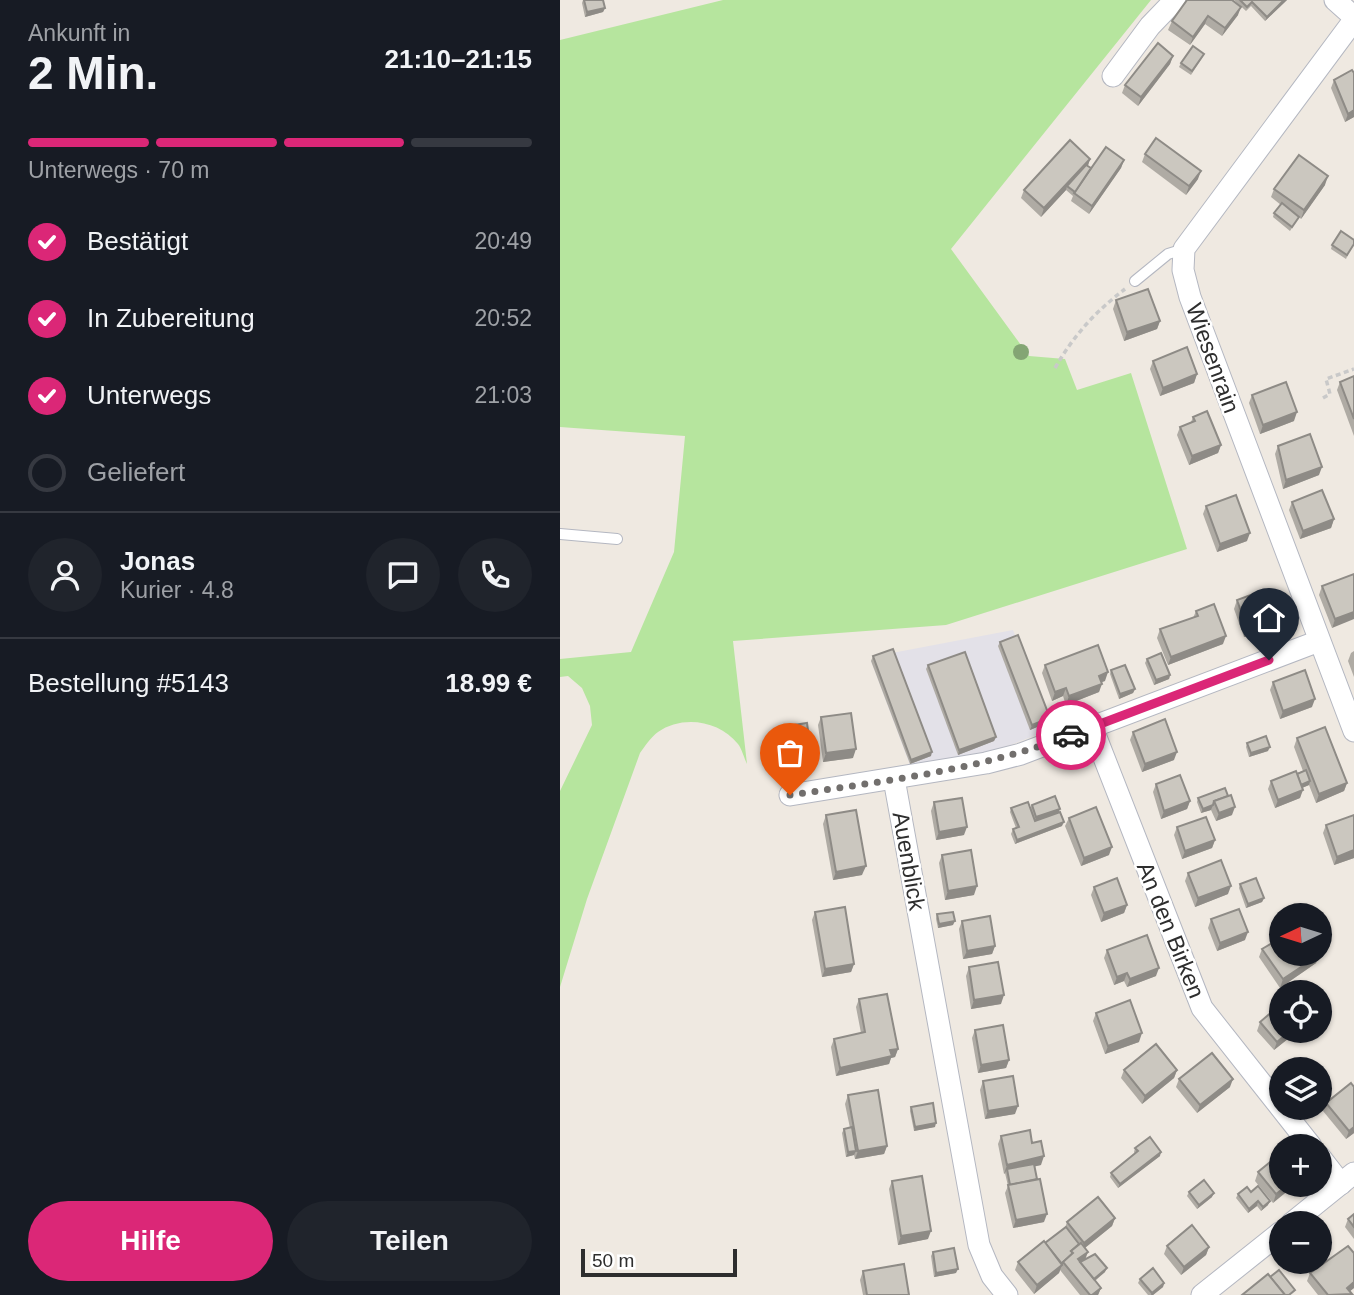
<!DOCTYPE html>
<html lang="de">
<meta charset="utf-8">
<style>
body{margin:0;font-family:Arial,sans-serif;background:#20242c;color:#f1f3f6;height:100vh;display:flex;flex-direction:column;font-size:26px;white-space:nowrap}
*{box-sizing:border-box;margin:0}
p{font-size:23px;color:#9ea1a6}
.icon{flex:none;width:38px;height:38px;fill:none;stroke:currentColor;stroke-width:2;stroke-linecap:round;stroke-linejoin:round}
.map{position:relative;flex:1;overflow:hidden}
.side{display:flex;flex-direction:column;background:#171b24;width:560px}
.side>*{flex:none}
.needle{width:46px;rotate:266deg}
.fabs{position:absolute;left:709px;top:903px;display:grid;gap:14px}
.fabs a{display:grid;place-items:center;width:63px;height:63px;border-radius:50%;background:#171b24;box-shadow:0 2px 5px #0004;font-size:35px}
.scale{position:absolute;left:21px;bottom:18px;width:156px;box-sizing:border-box;padding-left:7px;border:4px solid #2e2e2e;border-top:0;font-size:19px;line-height:24px;white-space:nowrap;color:#2e2e2e;-webkit-text-stroke:5px #fff;paint-order:stroke}
.pin{position:absolute;display:grid;place-items:center;width:60px;height:60px;color:#fff;margin:-72px -30px;border-radius:50% 50% 50% 0;rotate:-45deg;box-shadow:0 0 7px #0007}
.pin .icon{rotate:45deg}
.courier{position:absolute;display:grid;place-items:center;width:70px;height:70px;margin:-35px;border:5px solid #db2777;border-radius:50%;background:#fff;color:#222;box-shadow:0 2px 9px #0007}
.overview em{font-style:normal;font-weight:700}
.overview div{display:flex;flex-direction:column-reverse}
.overview{display:flex;align-items:center;justify-content:space-between;height:119px;padding:0 28px}
h1{font-size:46px;font-weight:700;line-height:52px}
.bar{display:grid;grid-template-columns:repeat(4,1fr);gap:10px 7px;align-content:center;height:84px;padding:0 28px}
.bar i{height:9px;border-radius:5px;background:#363941}
.bar .active{background:#db2777}
.bar p{grid-column:span 4}
.line{display:flex;align-items:center;gap:18px;padding:0 28px;border-top:2px solid #363941}
.line div{flex:1}
.round{display:grid;place-items:center;flex:none;width:74px;height:74px;border-radius:37px;background:#20242c}
ol{padding:0 28px;list-style:none}
li{display:flex;align-items:center;gap:21px;height:77px}
li p{margin-inline-start:auto}
li .icon{padding:7px;border-radius:50%;background:#db2777;color:#fff;stroke-width:4}
li:last-child{color:#9ea1a6}
li i{width:38px;height:38px;border:4px solid #363941;border-radius:50%}
.primary-button{display:flex;gap:14px;margin-top:auto;padding:14px 28px}
.primary-button a{flex:1;height:80px;border-radius:42px;background:#db2777;color:#fff;font-size:28px;font-weight:700;line-height:80px;text-align:center}
.primary-button a+a{background:#20242c;color:#f1f3f6}
main{display:flex;flex:1;min-height:0}
.map>svg:first-child{display:block}
.industrial{fill:#e3e1e8}
.green{fill:#b6e59e}
.lines{fill:none;stroke-linecap:round;stroke-linejoin:round}
.service-casing{stroke:#b4b7c1;stroke-width:12}
.minor-casing{stroke:#b4b7c1;stroke-width:23}
.path{stroke:#c9c9c9;stroke-width:3.5;stroke-dasharray:5 3.5;stroke-linecap:butt}
.service{stroke:#fff;stroke-width:10}
.minor{stroke:#fff;stroke-width:21}
.tree{fill:#84a574}
.wall{fill:#afaba4}
.shaded-wall{fill:#8e8b86}
.building{fill:#cbc7bf;stroke:#8e8b86;stroke-width:2}
.done{stroke:#726f6d;stroke-width:7;stroke-dasharray:0 12.6}
.route{stroke:#db2777;stroke-width:9}
.labels{text-anchor:middle;dominant-baseline:central;stroke-width:5;stroke-linejoin:round;paint-order:stroke}
.street-label{font-size:23px;fill:#2e2e2e;stroke:#fff}
</style>
<main>
<section class="side">
<div class="overview"><div><h1>2 Min.</h1><p>Ankunft in</p></div><em>21:10–21:15</em></div>
<div class="bar"><i class="active"></i><i class="active"></i><i class="active"></i><i></i><p>Unterwegs · 70 m</p></div>
<ol>
<li><svg class="icon" aria-label="check" viewBox="0 0 24 24"><path d="M5 12l5 5 9-10"/></svg>Bestätigt<p>20:49</p></li>
<li><svg class="icon" aria-label="check" viewBox="0 0 24 24"><path d="M5 12l5 5 9-10"/></svg>In Zubereitung<p>20:52</p></li>
<li><svg class="icon" aria-label="check" viewBox="0 0 24 24"><path d="M5 12l5 5 9-10"/></svg>Unterwegs<p>21:03</p></li>
<li><i></i>Geliefert</li>
</ol>
<div class="line" style="height:126px"><a class="round"><svg class="icon" aria-label="person" viewBox="0 0 24 24"><circle cx="12" cy="8" r="4"/><path d="M4 21q1-7 8-7t8 7"/></svg></a><div><b>Jonas</b><p>Kurier · 4.8</p></div><a class="round"><svg class="icon" aria-label="chat" viewBox="0 0 24 24"><path d="M4 5h16v11H9l-5 4z"/></svg></a><a class="round"><svg class="icon" aria-label="phone" viewBox="0 0 24 24"><path d="M5 4h4l2 5-3 2q2 4 5 5l2-3 5 2v4C11 20 4 13 5 4z"/></svg></a></div>
<div class="line" style="height:91px"><div>Bestellung #5143</div><b>18.99 €</b></div>
<div class="primary-button"><a>Hilfe</a><a>Teilen</a></div>
</section>
<div class="map">
<svg width="794" height="1295" viewBox="0 0 794 1295">
<rect width="100%" height="100%" fill="#efe9e1"/>
<!-- industrial -->
<polygon class="industrial" points="453,630 492,729 440,749 351,768 311,661 332,653"/>
<!-- green -->
<path class="green" d="M163,0H591L391,249L469,356L505,359L517,390L571,373L627,549L386,625L173,641L187,764C184,758 182,749 178,744C159,720 122,715 98,732C91,737 85,746 80,753L27,899L0,987V791L32,725L30,706L22,688L8,676L0,677V659L71,652L114,552L125,436L0,427V40Z"/>
<g class="lines">
<!-- service casing -->
<g class="service-casing">
<g id="service">
<polyline points="575,281 608,254 624,249"/>
<polyline points="0,534 57,539"/>
</g>
</g>
<!-- minor casing -->
<g class="minor-casing">
<g id="minor">
<polyline points="775,0 794,17"/>
<polyline points="794,20 624,249 623,270 630,297 794,731"/>
<polyline points="553,76 590,26 615,0"/>
<polyline points="532,727 642,1008 751,1146"/>
<polyline points="334,779 419,1245 432,1276 447,1295"/>
<polyline points="230,795 426,763 461,754 759,641"/>
<polyline points="760,1157 781,1184"/>
<polyline points="732,1223 794,1173"/>
<polyline points="642,1295 721,1232"/>
</g>
</g>
<!-- path -->
<g class="path">
<path d="M495,368C514,335 535,312 565,289"/>
<polyline points="763,398 770,394 766,379 794,369"/>
</g>
<!-- service -->
<use href="#service" class="service"/>
<!-- minor -->
<use href="#minor" class="minor"/>
</g>
<!-- trees -->
<circle class="tree" cx="461" cy="352" r="8"/>
<!-- wall -->
<g class="wall">
<polygon points="23,0 43,0 45,8 43,12 25,17 22,3"/>
<polygon points="627,0 678,15 662,36 645,24 630,45 608,30 612,21"/>
<polygon points="674,0 727,0 705,21 691,6 686,11"/>
<polygon points="644,54 642,58 631,75 619,67 621,63"/>
<polygon points="613,56 610,64 578,106 562,93 565,85"/>
<polygon points="793,74 794,117 785,122 771,88 774,80"/>
<polygon points="585,154 638,179 626,195 582,162"/>
<polygon points="530,159 528,166 531,168 564,160 561,168 529,214 511,201 513,196 506,190 481,217 461,198 464,190"/>
<polygon points="765,185 741,219 739,217 730,231 713,217 714,213 721,205 711,197 714,189"/>
<polygon points="794,240 786,259 771,249 772,245"/>
<polygon points="556,300 600,321 597,329 564,341 553,309"/>
<polygon points="593,361 637,374 634,383 600,396 590,369"/>
<polygon points="794,376 794,436 777,390 780,382"/>
<polygon points="692,395 734,421 700,434 689,403"/>
<polygon points="633,417 661,445 658,453 629,465 617,435 620,427 631,422"/>
<polygon points="718,446 759,475 723,489 715,454"/>
<polygon points="732,502 774,519 771,528 740,539 729,510"/>
<polygon points="646,506 687,541 657,552 643,514"/>
<polygon points="794,574 772,628 759,595 762,586"/>
<polygon points="677,600 711,627 684,637 674,609"/>
<polygon points="636,611 663,644 608,665 597,638 600,629 633,618"/>
<polygon points="440,642 490,718 489,722 470,730 438,646"/>
<polygon points="794,651 794,677 788,661 791,653"/>
<polygon points="313,656 371,756 350,764 311,661"/>
<polygon points="587,659 610,675 609,679 594,685 585,663"/>
<polygon points="368,665 436,737 434,741 398,755 366,669"/>
<polygon points="485,665 545,681 541,682 539,692 506,705 503,696 492,701 482,673"/>
<polygon points="551,670 575,689 573,693 559,699 550,674"/>
<polygon points="713,682 752,707 720,719 710,690"/>
<polygon points="261,717 293,758 263,762 258,725"/>
<polygon points="221,727 248,762 223,766 218,735"/>
<polygon points="573,732 614,760 582,772 570,740"/>
<polygon points="737,738 787,783 784,791 756,803 749,785 742,788 740,798 715,808 708,789 711,781 743,771 734,747"/>
<polygon points="687,743 708,751 689,757 686,747"/>
<polygon points="596,784 630,801 627,809 601,819 593,792"/>
<polygon points="668,796 672,815 656,821 651,810 641,813 637,802 638,798"/>
<polygon points="374,802 404,835 376,840 371,811"/>
<polygon points="472,805 498,813 502,826 455,844 451,834 453,829 456,828 450,812 451,808 470,809"/>
<polygon points="266,815 302,875 273,880 263,824"/>
<polygon points="794,815 794,858 774,865 763,833 766,825"/>
<polygon points="509,818 549,855 521,866 505,826"/>
<polygon points="617,827 655,840 652,848 622,859 614,835"/>
<polygon points="382,855 414,895 385,900 379,863"/>
<polygon points="628,873 668,894 635,907 625,881"/>
<polygon points="680,884 704,898 702,902 686,908 679,888"/>
<polygon points="534,887 567,905 564,913 541,922 531,895"/>
<polygon points="255,912 294,964 291,972 262,977 252,920"/>
<polygon points="377,914 393,925 378,928 376,919"/>
<polygon points="651,919 685,940 657,951 648,928"/>
<polygon points="402,921 435,946 432,954 403,959 399,929"/>
<polygon points="702,949 759,955 756,963 720,988 699,957"/>
<polygon points="547,950 596,976 567,987 564,981 554,985 544,958"/>
<polygon points="409,967 441,1004 411,1009 406,976"/>
<polygon points="299,999 338,1049 335,1057 331,1058 329,1064 276,1076 271,1047 274,1039 301,1033 296,1007"/>
<polygon points="536,1013 579,1042 545,1054 533,1021"/>
<polygon points="700,1022 721,1031 735,1031 734,1034 714,1050 697,1031"/>
<polygon points="415,1030 449,1060 446,1068 418,1073 412,1038"/>
<polygon points="564,1070 617,1070 614,1078 582,1104 561,1078"/>
<polygon points="619,1079 670,1087 637,1113 616,1087"/>
<polygon points="423,1081 455,1114 425,1119 420,1090"/>
<polygon points="288,1095 327,1146 324,1154 295,1159 294,1155 286,1157 282,1133 284,1129 290,1128 285,1104"/>
<polygon points="766,1103 794,1133 786,1139 763,1111"/>
<polygon points="351,1107 375,1127 354,1131 350,1111"/>
<polygon points="441,1136 472,1143 481,1165 474,1166 484,1222 453,1228 445,1193 448,1186 445,1173 444,1174 438,1144"/>
<polygon points="575,1148 600,1156 558,1188 550,1177 551,1173 575,1154 574,1152"/>
<polygon points="698,1172 721,1185 713,1203 695,1181"/>
<polygon points="332,1181 368,1239 338,1245 329,1189"/>
<polygon points="629,1192 652,1197 637,1209 627,1196"/>
<polygon points="691,1192 708,1205 701,1211 697,1206 688,1213 676,1198 678,1194"/>
<polygon points="794,1214 794,1239 785,1227 788,1219"/>
<polygon points="555,1218 552,1226 525,1248 525,1259 545,1272 535,1281 541,1288 538,1295 520,1295 500,1270 499,1273 474,1294 455,1270 458,1262 505,1228 507,1222"/>
<polygon points="607,1246 649,1247 646,1255 621,1275 604,1254"/>
<polygon points="373,1252 396,1273 374,1277 371,1256"/>
<polygon points="303,1271 349,1295 303,1295 300,1280"/>
<polygon points="750,1273 794,1288 790,1291 792,1295 758,1295 747,1281"/>
<polygon points="580,1279 604,1283 603,1287 593,1295 588,1295 578,1283"/>
</g>
<!-- shaded-wall -->
<g class="shaded-wall">
<polygon points="724,0 727,0 705,21 707,17"/>
<polygon points="681,7 678,15 662,36 665,28"/>
<polygon points="45,8 43,12 25,17 27,12"/>
<polygon points="648,16 645,24 630,45 633,37"/>
<polygon points="613,56 610,64 578,106 581,97"/>
<polygon points="794,110 794,117 785,122 788,114"/>
<polygon points="530,159 527,168 507,186 506,190 481,217 484,208"/>
<polygon points="564,160 561,168 529,214 532,206"/>
<polygon points="641,171 638,179 626,195 629,186"/>
<polygon points="768,176 765,185 741,219 744,210"/>
<polygon points="600,321 597,329 564,341 567,332"/>
<polygon points="637,374 634,383 600,396 603,388"/>
<polygon points="737,412 734,421 700,434 703,425"/>
<polygon points="661,445 658,453 629,465 632,456"/>
<polygon points="762,467 759,475 723,489 726,480"/>
<polygon points="774,519 771,528 740,539 743,531"/>
<polygon points="690,533 687,541 657,552 660,544"/>
<polygon points="794,612 794,619 772,628 775,619"/>
<polygon points="714,618 711,627 684,637 687,628"/>
<polygon points="666,636 663,644 608,665 611,657"/>
<polygon points="548,672 545,681 536,684 539,676"/>
<polygon points="610,675 609,679 594,685 596,680"/>
<polygon points="542,684 539,692 506,705 509,696"/>
<polygon points="506,688 503,696 492,701 495,692"/>
<polygon points="575,689 573,693 559,699 560,694"/>
<polygon points="755,699 752,707 720,719 723,711"/>
<polygon points="490,718 489,722 470,730 472,725"/>
<polygon points="436,737 434,741 398,755 399,750"/>
<polygon points="710,747 708,751 689,757 691,753"/>
<polygon points="296,749 293,758 263,762 266,753"/>
<polygon points="372,752 371,756 350,764 351,760"/>
<polygon points="617,752 614,760 582,772 585,764"/>
<polygon points="251,753 248,762 223,766 226,757"/>
<polygon points="750,781 749,785 737,790 738,786"/>
<polygon points="787,783 784,791 756,803 759,794"/>
<polygon points="743,790 740,798 715,808 718,800"/>
<polygon points="630,801 627,809 601,819 604,811"/>
<polygon points="653,805 651,810 641,813 643,809"/>
<polygon points="675,807 672,815 656,821 659,813"/>
<polygon points="500,809 497,817 473,826 476,817"/>
<polygon points="504,822 502,826 455,844 457,840"/>
<polygon points="407,827 404,835 376,840 379,832"/>
<polygon points="655,840 652,848 622,859 625,851"/>
<polygon points="552,847 549,855 521,866 524,858"/>
<polygon points="794,850 794,858 774,865 777,857"/>
<polygon points="306,866 302,875 273,880 276,872"/>
<polygon points="417,886 414,895 385,900 388,891"/>
<polygon points="671,886 668,894 635,907 638,898"/>
<polygon points="704,898 702,902 686,908 688,904"/>
<polygon points="567,905 564,913 541,922 544,913"/>
<polygon points="395,921 393,925 378,928 379,924"/>
<polygon points="688,932 685,940 657,951 660,943"/>
<polygon points="435,946 432,954 403,959 407,951"/>
<polygon points="759,955 756,963 720,988 723,979"/>
<polygon points="294,964 291,972 262,977 265,969"/>
<polygon points="599,968 596,976 567,987 570,979"/>
<polygon points="567,973 564,981 554,985 557,977"/>
<polygon points="444,995 441,1004 411,1009 414,1000"/>
<polygon points="730,1031 735,1031 734,1034 714,1050 717,1042"/>
<polygon points="582,1033 579,1042 545,1054 548,1046"/>
<polygon points="338,1049 335,1057 331,1058 329,1064 276,1076 280,1068 330,1050"/>
<polygon points="449,1060 446,1068 418,1073 421,1065"/>
<polygon points="617,1070 614,1078 582,1104 585,1096"/>
<polygon points="673,1079 670,1087 637,1113 640,1105"/>
<polygon points="458,1106 455,1114 425,1119 428,1111"/>
<polygon points="376,1123 375,1127 354,1131 355,1127"/>
<polygon points="794,1127 794,1133 786,1139 789,1131"/>
<polygon points="327,1146 324,1154 295,1159 298,1151"/>
<polygon points="296,1151 294,1155 286,1157 288,1152"/>
<polygon points="601,1152 600,1156 558,1188 560,1184"/>
<polygon points="484,1156 481,1165 448,1173 447,1169 445,1173 444,1174 447,1165"/>
<polygon points="728,1185 735,1185 713,1203 716,1194"/>
<polygon points="654,1193 652,1197 637,1209 639,1205"/>
<polygon points="698,1201 697,1206 688,1213 689,1209"/>
<polygon points="710,1201 708,1205 701,1211 703,1207"/>
<polygon points="487,1214 484,1222 453,1228 456,1220"/>
<polygon points="555,1218 552,1226 521,1251 524,1243"/>
<polygon points="371,1231 368,1239 338,1245 341,1236"/>
<polygon points="649,1247 646,1255 621,1275 624,1267"/>
<polygon points="528,1252 525,1260 518,1265 518,1259"/>
<polygon points="502,1265 499,1273 474,1294 477,1285"/>
<polygon points="547,1268 545,1272 529,1285 531,1281"/>
<polygon points="398,1269 396,1273 374,1277 376,1273"/>
<polygon points="794,1282 794,1288 785,1295 787,1288"/>
<polygon points="604,1283 603,1287 593,1295 591,1295 592,1293"/>
<polygon points="541,1288 538,1295 532,1295"/>
</g>
<!-- building -->
<g class="building">
<polygon points="24,0 43,0 45,8 27,12"/>
<polygon points="627,0 672,0 681,7 665,28 648,16 633,37 612,21"/>
<polygon points="680,0 724,0 707,17 692,2 687,7"/>
<polygon points="598,43 613,56 581,97 565,85"/>
<polygon points="633,46 644,54 632,71 621,63"/>
<polygon points="792,70 794,73 794,110 788,114 774,80"/>
<polygon points="596,138 641,171 629,186 585,154"/>
<polygon points="510,140 530,159 484,208 464,190"/>
<polygon points="546,147 564,160 532,206 514,193"/>
<polygon points="739,155 768,176 744,210 714,189"/>
<polygon points="526,165 531,168 515,192 507,186"/>
<polygon points="722,203 739,217 732,227 714,213"/>
<polygon points="781,231 794,240 794,244 787,255 772,245"/>
<polygon points="588,289 600,321 567,332 556,300"/>
<polygon points="627,347 637,374 603,388 593,361"/>
<polygon points="794,376 794,419 780,382"/>
<polygon points="726,382 737,412 703,425 692,395"/>
<polygon points="647,411 661,445 632,456 620,427 635,421 633,417"/>
<polygon points="750,434 762,467 726,480 718,446"/>
<polygon points="762,490 774,519 743,531 732,502"/>
<polygon points="676,495 690,533 660,544 646,506"/>
<polygon points="794,574 794,612 775,619 762,586"/>
<polygon points="704,590 714,618 687,628 677,600"/>
<polygon points="654,604 666,636 611,657 600,629 638,616 636,611"/>
<polygon points="458,635 490,718 472,725 440,642"/>
<polygon points="538,645 548,672 539,676 542,684 509,696 506,688 495,692 485,665"/>
<polygon points="333,649 372,752 351,760 313,656"/>
<polygon points="405,652 436,737 399,750 368,665"/>
<polygon points="601,653 610,675 596,680 587,659"/>
<polygon points="565,665 575,689 560,694 551,670"/>
<polygon points="745,670 755,699 723,711 713,682"/>
<polygon points="291,713 296,749 266,753 261,717"/>
<polygon points="605,719 617,752 585,764 573,732"/>
<polygon points="247,723 251,753 226,757 221,727"/>
<polygon points="765,727 787,783 759,794 737,738"/>
<polygon points="706,736 710,747 691,753 687,743"/>
<polygon points="746,770 750,781 741,785 737,774"/>
<polygon points="736,771 743,790 718,800 711,781"/>
<polygon points="620,775 630,801 604,811 596,784"/>
<polygon points="665,788 668,796 654,801 653,805 643,809 638,798"/>
<polygon points="671,795 675,807 659,813 654,801"/>
<polygon points="495,796 500,809 476,817 472,805"/>
<polygon points="402,798 407,827 379,832 374,802"/>
<polygon points="468,802 475,821 500,812 504,822 457,840 453,829 459,827 451,808"/>
<polygon points="536,807 552,847 524,858 509,818"/>
<polygon points="296,810 306,866 276,872 266,815"/>
<polygon points="794,815 794,850 777,857 766,825"/>
<polygon points="646,817 655,840 625,851 617,827"/>
<polygon points="411,850 417,886 388,891 382,855"/>
<polygon points="661,860 671,886 638,898 628,873"/>
<polygon points="557,878 567,905 544,913 534,887"/>
<polygon points="696,878 704,898 688,904 680,884"/>
<polygon points="285,907 294,964 265,969 255,912"/>
<polygon points="679,909 688,932 660,943 651,919"/>
<polygon points="393,912 395,921 379,924 377,914"/>
<polygon points="430,916 435,946 407,951 402,921"/>
<polygon points="587,935 599,968 570,979 567,973 557,977 547,950"/>
<polygon points="721,938 721,954 758,954 759,955 723,979 702,949"/>
<polygon points="438,962 444,995 414,1000 409,967"/>
<polygon points="327,994 338,1049 330,1050 332,1056 280,1068 274,1039 305,1032 299,999"/>
<polygon points="570,1000 582,1033 548,1046 536,1013"/>
<polygon points="720,1005 721,1007 721,1031 730,1031 717,1042 700,1022"/>
<polygon points="443,1025 449,1060 421,1065 415,1030"/>
<polygon points="596,1044 617,1070 585,1096 564,1070"/>
<polygon points="652,1053 673,1079 640,1105 619,1079"/>
<polygon points="453,1076 458,1106 428,1111 423,1081"/>
<polygon points="791,1083 794,1087 794,1127 789,1131 766,1103"/>
<polygon points="318,1090 327,1146 298,1151 288,1095"/>
<polygon points="373,1103 376,1123 355,1127 351,1107"/>
<polygon points="292,1127 296,1151 288,1152 284,1129"/>
<polygon points="470,1130 472,1143 481,1141 484,1156 447,1165 441,1136"/>
<polygon points="590,1137 601,1152 560,1184 551,1173 578,1151 575,1148"/>
<polygon points="721,1153 721,1185 728,1185 716,1194 698,1172"/>
<polygon points="474,1164 477,1179 450,1185 447,1169"/>
<polygon points="362,1176 371,1231 341,1236 332,1181"/>
<polygon points="480,1179 487,1214 456,1220 448,1185"/>
<polygon points="644,1180 654,1193 639,1205 629,1192"/>
<polygon points="698,1186 710,1201 703,1207 698,1201 689,1209 678,1194 687,1187 691,1192"/>
<polygon points="538,1197 555,1218 524,1243 507,1222"/>
<polygon points="794,1214 794,1227 788,1219"/>
<polygon points="632,1225 649,1247 624,1267 607,1246"/>
<polygon points="506,1227 519,1244 511,1251 513,1253 503,1262 502,1264 485,1243"/>
<polygon points="484,1241 502,1265 477,1285 458,1262"/>
<polygon points="521,1243 528,1252 518,1259 541,1288 532,1295 530,1295 503,1262 513,1253 511,1251"/>
<polygon points="788,1246 794,1253 794,1282 787,1288 792,1294 768,1295 750,1273"/>
<polygon points="394,1248 398,1269 376,1273 373,1252"/>
<polygon points="535,1254 547,1268 534,1279 520,1262"/>
<polygon points="344,1264 349,1295 307,1295 303,1271"/>
<polygon points="593,1268 604,1283 592,1293 580,1279"/>
<polygon points="719,1270 735,1290 729,1295 725,1295 710,1277"/>
<polygon points="708,1274 725,1295 682,1295"/>
</g>
<g class="lines">
<!-- done -->
<path class="done" d="M230,795C325,781 421,770 511,735"/>
<!-- route -->
<polyline class="route" points="511,735 709,660"/>
</g>
<g class="labels">
<!-- street labels -->
<g class="street-label">
<text transform="translate(653 358) rotate(70)">Wiesenrain</text>
<text transform="translate(349 861) rotate(80)">Auenblick</text>
<text transform="translate(611 930) rotate(68)">An den Birken</text>
</g>
</g>
</svg>
<div class="fabs">
<a><svg class="needle" viewBox="-14 -14 28 28"><path d="M0-13l5 13h-10z" fill="#e53935"/><path d="M0 13l5-13h-10z" fill="#9ea1a6"/></svg></a>
<a><svg class="icon" aria-label="locate" viewBox="0 0 24 24"><circle cx="12" cy="12" r="6"/><path d="M12 2v4M12 18v4M2 12h4M18 12h4"/></svg></a>
<a><svg class="icon" aria-label="layers" viewBox="0 0 24 24"><path d="M12 4l9 5-9 5-9-5zM3 14l9 5 9-5"/></svg></a>
<a>+</a>
<a>−</a>
</div>
<div class="scale">50 m</div>
<div class="pin" style="left:230px;top:795px;background:#ea580c"><svg class="icon" aria-label="bag" viewBox="0 0 24 24"><path d="M5 8h14l-1 12H6zM9 8a3 3 0 0 1 6 0"/></svg></div>
<div class="pin" style="left:709px;top:660px;background:#1f2937"><svg class="icon" aria-label="home" viewBox="0 0 24 24"><path d="M3 11l9-7 9 7M6 9v11h12V9"/></svg></div>
<div class="courier" style="left:511px;top:735px"><svg class="icon" aria-label="car" viewBox="0 0 24 24"><path d="M5 17H2v-5l4-1 3-4h7l3 4 3 1v5h-3M9 17h6M6 11h13"/><circle cx="7" cy="17" r="2"/><circle cx="17" cy="17" r="2"/></svg></div>
</div>
</main>
